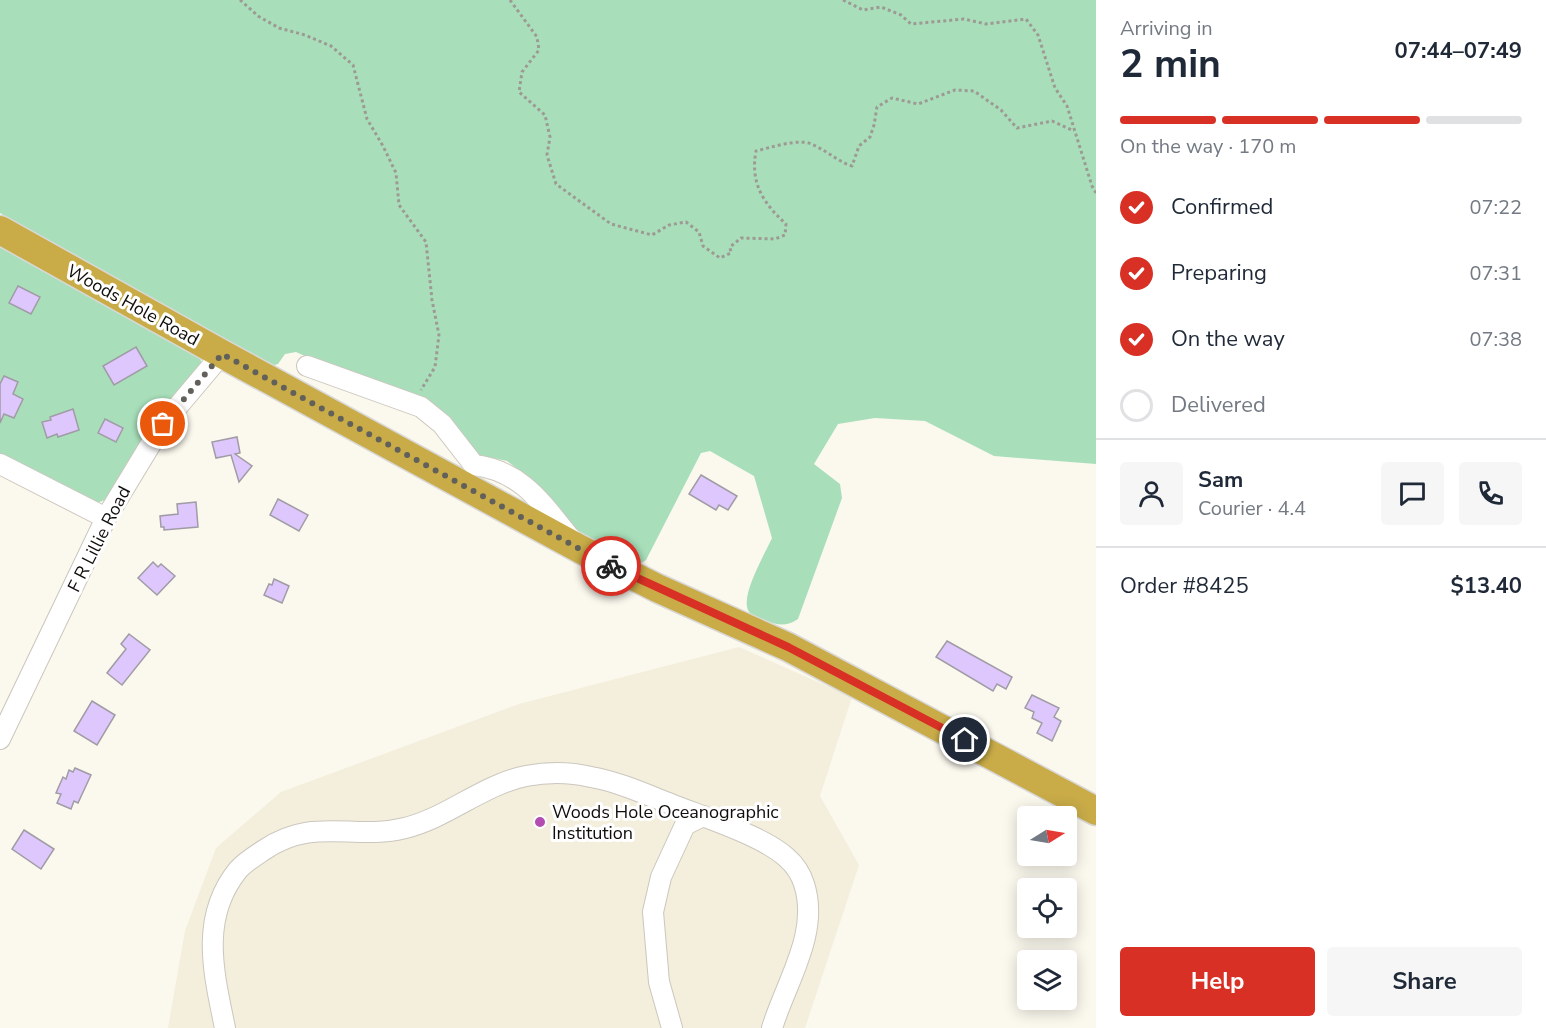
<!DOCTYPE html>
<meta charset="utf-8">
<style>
body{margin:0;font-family:"Nunito Sans",sans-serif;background:#f6f6f7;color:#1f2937;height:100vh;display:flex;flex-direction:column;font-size:22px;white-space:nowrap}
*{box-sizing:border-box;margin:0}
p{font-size:20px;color:#747a83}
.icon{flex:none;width:33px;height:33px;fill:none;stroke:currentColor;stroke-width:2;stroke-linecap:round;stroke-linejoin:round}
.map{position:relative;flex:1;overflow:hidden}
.sheet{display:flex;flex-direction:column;background:#fff;width:450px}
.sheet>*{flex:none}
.needle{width:39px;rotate:79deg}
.controls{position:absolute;left:1017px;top:806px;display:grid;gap:12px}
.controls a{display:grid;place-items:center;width:60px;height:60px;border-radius:6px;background:#fff;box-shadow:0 3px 15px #0003;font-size:30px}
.pin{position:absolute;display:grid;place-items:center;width:51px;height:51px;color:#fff;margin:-26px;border:3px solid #fff;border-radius:50%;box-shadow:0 2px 6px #0007}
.courier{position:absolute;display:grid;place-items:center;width:60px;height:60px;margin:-30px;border:4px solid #d93025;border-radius:50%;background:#fff;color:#222;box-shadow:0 2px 8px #0007}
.head em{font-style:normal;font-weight:700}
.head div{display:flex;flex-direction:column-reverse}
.head{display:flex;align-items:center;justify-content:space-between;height:102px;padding:0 24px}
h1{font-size:39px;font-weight:700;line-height:45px}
.bar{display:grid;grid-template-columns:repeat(4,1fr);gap:9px 6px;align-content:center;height:72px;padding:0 24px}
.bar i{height:8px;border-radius:4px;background:#e0e1e3}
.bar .active{background:#d93025}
.bar p{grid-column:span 4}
.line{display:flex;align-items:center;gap:15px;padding:0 24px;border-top:2px solid #e0e1e3}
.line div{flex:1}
.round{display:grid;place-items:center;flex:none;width:63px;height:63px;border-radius:6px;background:#f6f6f7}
ol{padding:0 24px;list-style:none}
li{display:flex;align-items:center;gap:18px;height:66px}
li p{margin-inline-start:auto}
li .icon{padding:6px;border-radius:50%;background:#d93025;color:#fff;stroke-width:4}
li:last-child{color:#747a83}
li i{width:33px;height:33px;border:3px solid #e0e1e3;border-radius:50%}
.primary-button{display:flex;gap:12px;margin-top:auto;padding:12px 24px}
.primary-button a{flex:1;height:69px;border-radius:6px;background:#d93025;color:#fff;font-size:24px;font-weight:700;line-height:69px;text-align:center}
.primary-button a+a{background:#f6f6f7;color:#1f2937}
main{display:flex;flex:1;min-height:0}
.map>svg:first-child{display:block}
.built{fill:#f4eedc}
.green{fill:#a8dfba}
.building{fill:#dec7fd;stroke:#a09ca5;stroke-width:1.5}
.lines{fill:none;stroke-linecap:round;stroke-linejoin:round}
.minor-casing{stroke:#cbc7be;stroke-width:22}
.highway-casing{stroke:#d9d8d8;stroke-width:31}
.path{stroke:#9d9a93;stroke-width:3;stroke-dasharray:3 3;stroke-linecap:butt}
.minor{stroke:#fff;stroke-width:20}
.highway{stroke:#c9ac48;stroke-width:28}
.done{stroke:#62605a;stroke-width:6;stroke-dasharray:0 10.8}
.route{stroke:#d93025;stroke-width:8}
.poi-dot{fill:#b44db1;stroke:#fff;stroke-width:2}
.labels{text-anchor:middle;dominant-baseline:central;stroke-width:6;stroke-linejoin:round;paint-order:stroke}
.street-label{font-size:18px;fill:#100e0b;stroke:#fff}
.poi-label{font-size:18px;fill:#100e0b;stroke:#fff;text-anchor:start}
</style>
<main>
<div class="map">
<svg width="1096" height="1028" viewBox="0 0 1096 1028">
<rect width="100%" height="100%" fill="#fbf8ee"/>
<!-- built -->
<polygon class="built" points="739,647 852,697 820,796 859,865 805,1028 168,1028 185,931 216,848 281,792 519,704"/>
<!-- green -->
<g class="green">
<path d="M0,0H1096V464L994,456L925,421L875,418L838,424L814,464L840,484L842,498L798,619C788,626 778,626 767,621C762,619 753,616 750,613C737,600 766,552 772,538L754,476L710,451L701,453L646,560L639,565L632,564L569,526L531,479L507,461L479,455L469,450L449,420L296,352L285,354L278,364L271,366L142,297L0,213Z"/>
<polygon points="0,243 200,356 202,367 105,500 97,503 0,458"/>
</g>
<!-- building -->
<g class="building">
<polygon points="18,286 40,297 31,314 9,303"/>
<polygon points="136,347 147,366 114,385 103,366"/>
<polygon points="4,376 18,382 13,394 23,399 14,418 4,414 0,423 0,384"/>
<polygon points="73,409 79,430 58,437 57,434 47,438 42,422 51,420 50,417"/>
<polygon points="105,419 123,428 116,442 98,433"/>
<polygon points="237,437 240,453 235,454 252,466 239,482 231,455 216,458 212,442"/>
<polygon points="701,475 737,496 728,510 719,505 716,510 689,494"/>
<polygon points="278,499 308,515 299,531 270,515"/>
<polygon points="196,502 198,527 164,530 164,527 161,527 160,516 178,514 177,504"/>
<polygon points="153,562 158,567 161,564 175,576 157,595 138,578"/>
<polygon points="274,579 289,586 282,603 264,595 269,584 272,585"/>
<polygon points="129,634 150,650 122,685 107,673 126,649 121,644"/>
<polygon points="947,641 1012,677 1006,689 997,684 993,691 936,657"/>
<polygon points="1032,695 1059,708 1054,717 1061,721 1052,741 1037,733 1042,723 1032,718 1034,712 1025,708"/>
<polygon points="92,701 115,715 97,745 74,731"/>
<polygon points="75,768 91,775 78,803 74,801 71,809 57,803 61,794 56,793 63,777 66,779 69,770 73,772"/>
<polygon points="24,830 54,849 41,869 12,849"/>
</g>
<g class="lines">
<!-- minor casing -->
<g class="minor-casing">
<g id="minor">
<path d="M307,366L421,407L442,424L474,465C523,471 543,505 572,540"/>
<polyline points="0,464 106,518"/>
<polyline points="0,739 106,518 163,424 222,354"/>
<path d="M225,1028C214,974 199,918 238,870C245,862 255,856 264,850C314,816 353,841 405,828C447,818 482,785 526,776C547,772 570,772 591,777C619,782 645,794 671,804C703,817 761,835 786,857C794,864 801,874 804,884C820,933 786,982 772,1028"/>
<polyline points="672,1028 659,982 653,912 661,877 685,825 703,816"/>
</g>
</g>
<!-- highway casing -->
<g class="highway-casing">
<polyline id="highway" points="0,230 222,354 580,549 657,588 788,647 1096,811"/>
</g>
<!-- path -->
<g class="path">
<polyline points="240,0 258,16 279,28 305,35 331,46 353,65 367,119 383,146 396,173 399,205 426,242 432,300 439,335 435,367 421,390"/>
<path d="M510,0L537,37L539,50L522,72L519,92L545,115L550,137L547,155L556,184L611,224L652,235L669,225L686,222L699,232L703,246L720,258L731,253L730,247L741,238L775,239L785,235L786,224C763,203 750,183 756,151C769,148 799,138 811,144C826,150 837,161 852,166L859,146L870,137L874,125L877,107L892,98L918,104L955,90L974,91L1001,110L1017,128L1052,121L1074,131"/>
<polyline points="843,0 863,10 881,7 901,15 911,24 964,19 986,24 1026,19 1038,35 1055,88 1067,106 1092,186 1096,193"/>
</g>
<!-- minor -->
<use href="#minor" class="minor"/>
<!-- highway -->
<use href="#highway" class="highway"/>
</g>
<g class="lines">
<!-- done -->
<polyline class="done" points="163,424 222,354 611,566"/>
<!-- route -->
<polyline class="route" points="611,566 788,647 965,740"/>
</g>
<!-- markers -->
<circle class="poi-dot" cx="540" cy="822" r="6"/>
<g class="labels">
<!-- street labels -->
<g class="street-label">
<text transform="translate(133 305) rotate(29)">Woods Hole Road</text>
<text transform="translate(99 539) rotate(-63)">F R Lillie Road</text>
</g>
<!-- poi labels -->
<g class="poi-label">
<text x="552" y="812">Woods Hole Oceanographic<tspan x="552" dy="21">Institution</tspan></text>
</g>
</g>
</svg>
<div class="controls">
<a><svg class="needle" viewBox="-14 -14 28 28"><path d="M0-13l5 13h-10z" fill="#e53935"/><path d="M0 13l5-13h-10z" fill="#747a83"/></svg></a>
<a><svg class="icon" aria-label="locate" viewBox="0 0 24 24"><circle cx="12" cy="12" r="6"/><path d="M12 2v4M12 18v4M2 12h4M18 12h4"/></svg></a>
<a><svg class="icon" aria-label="layers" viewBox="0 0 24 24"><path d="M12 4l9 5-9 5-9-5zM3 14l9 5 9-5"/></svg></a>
</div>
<div class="pin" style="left:163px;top:424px;background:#ea580c"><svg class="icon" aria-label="bag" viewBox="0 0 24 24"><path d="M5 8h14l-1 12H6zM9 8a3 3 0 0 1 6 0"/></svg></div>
<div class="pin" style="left:965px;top:740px;background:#1f2937"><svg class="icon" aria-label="home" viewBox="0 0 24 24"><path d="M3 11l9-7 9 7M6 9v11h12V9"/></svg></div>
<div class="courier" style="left:611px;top:566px"><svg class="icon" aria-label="bike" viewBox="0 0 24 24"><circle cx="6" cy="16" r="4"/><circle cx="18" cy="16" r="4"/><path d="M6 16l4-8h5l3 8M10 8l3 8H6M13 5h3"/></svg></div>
</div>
<section class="sheet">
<div class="head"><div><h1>2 min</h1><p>Arriving in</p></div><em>07:44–07:49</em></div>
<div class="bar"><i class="active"></i><i class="active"></i><i class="active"></i><i></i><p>On the way · 170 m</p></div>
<ol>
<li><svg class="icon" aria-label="check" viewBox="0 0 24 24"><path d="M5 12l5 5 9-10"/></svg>Confirmed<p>07:22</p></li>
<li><svg class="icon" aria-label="check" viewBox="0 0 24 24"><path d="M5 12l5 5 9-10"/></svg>Preparing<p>07:31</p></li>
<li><svg class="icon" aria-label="check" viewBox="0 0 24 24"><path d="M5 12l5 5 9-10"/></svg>On the way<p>07:38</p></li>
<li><i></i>Delivered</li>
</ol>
<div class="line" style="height:108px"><a class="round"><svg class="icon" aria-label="person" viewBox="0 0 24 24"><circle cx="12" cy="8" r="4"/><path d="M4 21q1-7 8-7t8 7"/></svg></a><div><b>Sam</b><p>Courier · 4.4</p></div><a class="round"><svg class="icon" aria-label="chat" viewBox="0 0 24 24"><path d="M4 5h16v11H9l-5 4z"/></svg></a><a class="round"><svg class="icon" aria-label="phone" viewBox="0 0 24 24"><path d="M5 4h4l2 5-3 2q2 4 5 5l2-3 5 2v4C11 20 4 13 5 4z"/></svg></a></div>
<div class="line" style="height:78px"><div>Order #8425</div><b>$13.40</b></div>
<div class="primary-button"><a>Help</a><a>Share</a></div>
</section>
</main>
